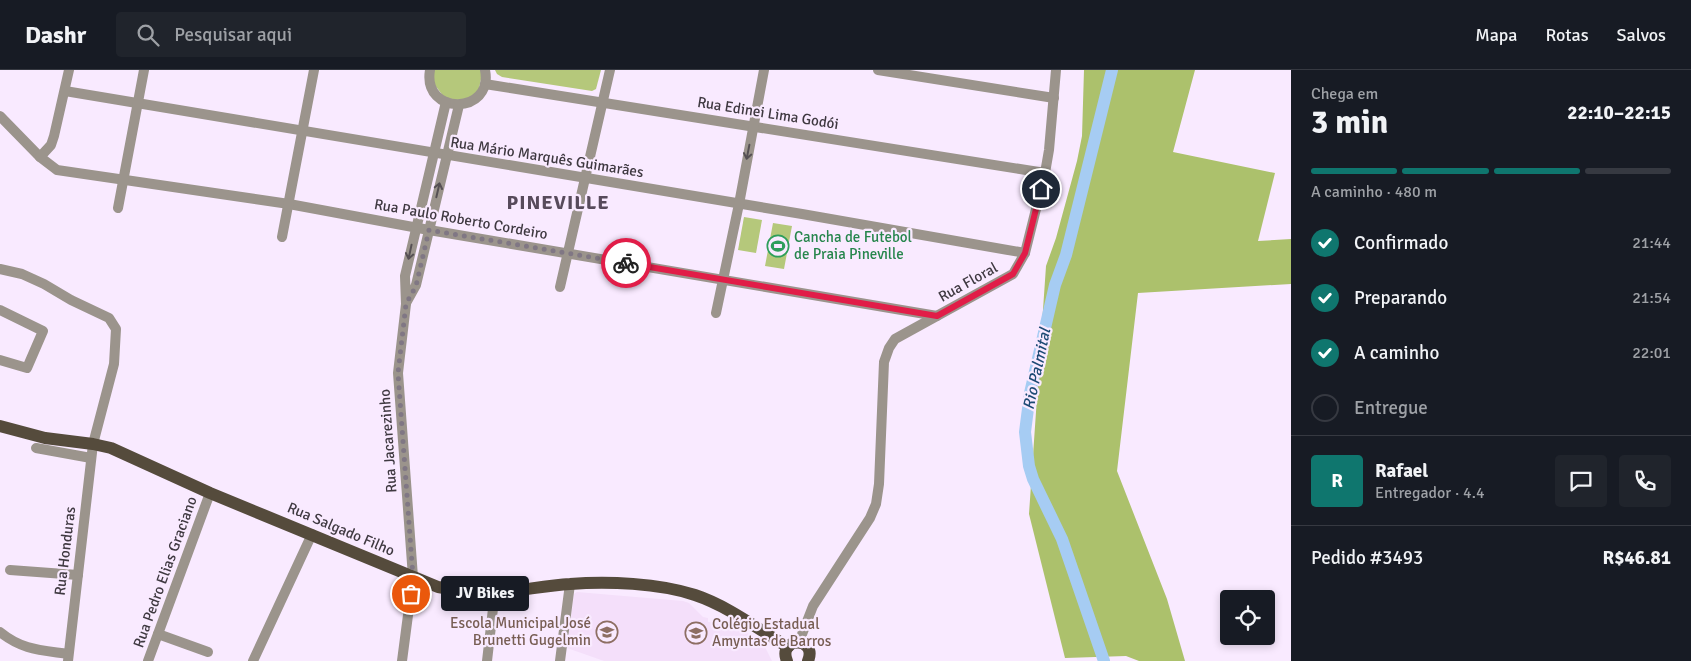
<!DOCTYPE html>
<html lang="pt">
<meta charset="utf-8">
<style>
body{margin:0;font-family:Signika,sans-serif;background:#20242c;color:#f1f3f6;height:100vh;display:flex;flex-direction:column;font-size:19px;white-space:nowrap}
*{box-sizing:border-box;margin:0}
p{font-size:16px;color:#9ea1a6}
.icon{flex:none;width:28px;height:28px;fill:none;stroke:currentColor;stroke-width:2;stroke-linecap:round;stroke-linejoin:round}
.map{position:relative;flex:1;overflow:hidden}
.sheet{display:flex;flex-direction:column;background:#171b24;width:400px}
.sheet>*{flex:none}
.controls{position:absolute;left:1220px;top:520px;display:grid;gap:10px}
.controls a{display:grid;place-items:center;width:55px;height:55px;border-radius:5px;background:#171b24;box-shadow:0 2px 8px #0003;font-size:25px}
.pin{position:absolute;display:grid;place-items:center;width:42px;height:42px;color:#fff;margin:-21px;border:2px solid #fff;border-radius:50%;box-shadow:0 1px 5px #0007}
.courier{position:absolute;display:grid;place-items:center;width:50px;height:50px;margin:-25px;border:4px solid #e11d48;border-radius:50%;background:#fff;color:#222;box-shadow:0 1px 6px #0007}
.bubble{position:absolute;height:35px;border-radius:5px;background:#171b24;box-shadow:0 2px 8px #0003;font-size:16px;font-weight:700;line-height:35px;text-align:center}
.summary em{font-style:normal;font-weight:700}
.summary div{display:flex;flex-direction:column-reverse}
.summary{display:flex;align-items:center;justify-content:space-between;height:85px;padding:0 20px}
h1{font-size:32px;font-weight:700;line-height:38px}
.bar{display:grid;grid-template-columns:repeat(4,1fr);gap:8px 5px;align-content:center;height:60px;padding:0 20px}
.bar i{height:6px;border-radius:4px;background:#363941}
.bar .on{background:#0f766e}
.bar p{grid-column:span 4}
.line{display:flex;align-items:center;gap:12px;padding:0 20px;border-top:1px solid #363941}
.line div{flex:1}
.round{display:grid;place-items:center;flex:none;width:52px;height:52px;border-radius:5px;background:#20242c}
ol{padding:0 20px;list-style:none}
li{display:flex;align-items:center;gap:15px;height:55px}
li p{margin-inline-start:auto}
li .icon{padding:5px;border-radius:50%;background:#0f766e;color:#fff;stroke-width:4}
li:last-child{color:#9ea1a6}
li i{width:28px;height:28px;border:2px solid #363941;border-radius:50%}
header{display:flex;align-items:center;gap:30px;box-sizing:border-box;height:70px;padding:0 25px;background:#171b24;border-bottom:1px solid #363941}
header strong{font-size:24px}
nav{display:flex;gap:28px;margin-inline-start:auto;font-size:18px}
.search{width:350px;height:45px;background:#20242c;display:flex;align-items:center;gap:12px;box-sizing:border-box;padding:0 18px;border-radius:5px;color:#9ea1a6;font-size:19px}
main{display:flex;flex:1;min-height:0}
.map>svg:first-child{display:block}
.built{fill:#f4dffa}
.green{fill:#b5c87b}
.forest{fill:#acc16c}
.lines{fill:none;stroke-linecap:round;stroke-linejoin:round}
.river{stroke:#a6ccf3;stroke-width:12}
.minor{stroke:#9b948c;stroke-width:10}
.major{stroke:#554b3c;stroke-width:12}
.oneway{stroke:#565054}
.done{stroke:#807784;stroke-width:5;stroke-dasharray:0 9}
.route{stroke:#e11d48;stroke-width:6}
.labels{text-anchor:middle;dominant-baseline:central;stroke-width:4.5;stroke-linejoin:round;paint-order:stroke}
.street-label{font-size:15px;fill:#3f3941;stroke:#f9eaff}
.leisure-label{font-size:15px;fill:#27864d;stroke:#f9eaff;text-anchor:start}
.education-label{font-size:15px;fill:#785e54;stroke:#f9eaff;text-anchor:end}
.water-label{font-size:16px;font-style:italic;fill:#1d4a74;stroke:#f9eaff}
.district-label{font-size:20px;font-weight:bold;letter-spacing:1px;fill:#574a5b;stroke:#f9eaff}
</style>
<header>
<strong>Dashr</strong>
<div class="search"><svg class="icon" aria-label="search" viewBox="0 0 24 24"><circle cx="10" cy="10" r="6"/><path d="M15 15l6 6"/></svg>Pesquisar aqui</div>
<nav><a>Mapa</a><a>Rotas</a><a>Salvos</a></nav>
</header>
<main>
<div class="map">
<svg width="1291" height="591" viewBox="0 0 1291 591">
<rect width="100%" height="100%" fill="#f9eaff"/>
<!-- built -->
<polygon class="built" points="577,522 683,531 689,533 703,547 708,548 708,552 719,553 720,549 729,551 763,573 772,591 604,591 567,578 574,524"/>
<!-- green -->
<g class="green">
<polygon points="434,0 483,0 478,23 462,32 444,27 434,14"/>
<polygon points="495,0 601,0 596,19 592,21 502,7 497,4"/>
<polygon points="744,147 762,150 756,183 738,180"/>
<polygon points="773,153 792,156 784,199 765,196"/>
</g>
<!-- forest -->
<polygon class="forest" points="1084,0 1195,0 1173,82 1275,103 1258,171 1291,169 1291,214 1138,223 1117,401 1167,529 1185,591 1139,591 1126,586 1065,588 1029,444 1046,196 1056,168 1077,91 1082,66"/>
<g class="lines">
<!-- river -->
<polyline class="river" points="1104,591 1062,469 1033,409 1029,396 1025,362 1030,323 1055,215 1066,185 1112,0"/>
<!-- minor -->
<g class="minor">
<path d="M430,0C422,46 494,45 485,0"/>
<polyline points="878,0 1054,28"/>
<polyline points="485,14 1045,103"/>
<polyline points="65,21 802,144 1025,183"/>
<polyline points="0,46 40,87 57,100 289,134 429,160 937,246"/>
<polyline points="40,87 51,75 54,66 69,0"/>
<polyline points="118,138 144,0"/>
<polyline points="282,167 314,0"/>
<polyline points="0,199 22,204 44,214 71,230 109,248 116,259 114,294 93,374 68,591"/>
<polyline points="560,217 610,0"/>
<polyline points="406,233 416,215 459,35"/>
<polyline points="0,240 43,261 27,298 0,290"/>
<polyline points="716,243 739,134 764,0"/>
<polyline points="36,378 91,388"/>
<polyline points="10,500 78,505"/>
<path d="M0,562C22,580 41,580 68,584"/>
<polyline points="158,564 208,582"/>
<polyline points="799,572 813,536 870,448 876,434 879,414 884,292 889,278 895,269 1013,204 1025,183 1045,103 1049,80 1056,0"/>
<polyline points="148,591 210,423"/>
<polyline points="253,591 312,464"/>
<polyline points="402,591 413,507 398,303 406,234 405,206 446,32"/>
<polyline points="487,591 495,521"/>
<polyline points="560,591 570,514"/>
</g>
<!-- major -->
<g class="major">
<path d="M0,356L45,368L93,374L111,378L210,423L438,517C445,518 453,520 460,522C495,527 535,516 570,514C607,511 659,513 695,525C728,536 758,559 788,577"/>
<path d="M787,591C777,567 818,566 808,591"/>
</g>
</g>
<!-- one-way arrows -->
<defs><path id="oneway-shaft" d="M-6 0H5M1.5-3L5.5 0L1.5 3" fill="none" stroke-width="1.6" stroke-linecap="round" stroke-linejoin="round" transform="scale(1.25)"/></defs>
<g class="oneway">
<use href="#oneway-shaft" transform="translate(748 82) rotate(101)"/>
<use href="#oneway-shaft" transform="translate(438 120) rotate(-77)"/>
<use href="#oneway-shaft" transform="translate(410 182) rotate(102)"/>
</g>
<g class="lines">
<!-- done -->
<polyline class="done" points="411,524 413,507 398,303 406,234 416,216 429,160 626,193"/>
<!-- route -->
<polyline class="route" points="626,193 937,246 1013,204 1025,183 1041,119"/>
</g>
<!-- icons -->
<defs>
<g id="stadium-ring" transform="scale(1.125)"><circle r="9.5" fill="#f9eaff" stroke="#2e9e5b" stroke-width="1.5"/><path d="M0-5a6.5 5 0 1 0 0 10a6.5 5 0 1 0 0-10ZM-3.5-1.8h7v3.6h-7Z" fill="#2e9e5b"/></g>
<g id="school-ring" transform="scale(1.125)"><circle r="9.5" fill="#f9eaff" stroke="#8d6e63" stroke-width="1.5"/><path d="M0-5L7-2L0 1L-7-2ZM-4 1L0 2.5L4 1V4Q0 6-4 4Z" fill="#8d6e63"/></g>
</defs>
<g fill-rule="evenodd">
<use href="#stadium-ring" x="778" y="176"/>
<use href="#school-ring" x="607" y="562"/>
<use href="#school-ring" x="696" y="563"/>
</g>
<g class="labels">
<!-- street labels -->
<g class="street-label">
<text transform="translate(768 43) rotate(9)">Rua Edinei Lima Godói</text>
<text transform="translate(547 87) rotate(9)">Rua Mário Marquês Guimarães</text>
<text transform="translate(461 149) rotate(10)">Rua Paulo Roberto Cordeiro</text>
<text transform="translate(968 212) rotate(-29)">Rua Floral</text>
<text transform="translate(388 371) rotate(-94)">Rua Jacarezinho</text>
<text transform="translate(341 459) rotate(23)">Rua Salgado Filho</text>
<text transform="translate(65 481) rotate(-83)">Rua Honduras</text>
<text transform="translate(165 502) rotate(-70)">Rua Pedro Elias Graciano</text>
</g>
<!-- leisure labels -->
<g class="leisure-label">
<text x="794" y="167">Cancha de Futebol<tspan x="794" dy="17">de Praia Pineville</tspan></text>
</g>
<!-- education labels -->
<g class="education-label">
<text x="591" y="553">Escola Municipal José<tspan x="591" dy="17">Brunetti Gugelmin</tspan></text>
<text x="712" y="554" text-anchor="start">Colégio Estadual<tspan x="712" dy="17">Amyntas de Barros</tspan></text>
</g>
<!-- water labels -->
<g class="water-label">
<text transform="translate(1037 299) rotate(-78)">Rio Palmital</text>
</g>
<!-- district labels -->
<g class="district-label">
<text x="558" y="132">PINEVILLE</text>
</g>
</g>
</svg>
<div class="controls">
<a><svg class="icon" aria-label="locate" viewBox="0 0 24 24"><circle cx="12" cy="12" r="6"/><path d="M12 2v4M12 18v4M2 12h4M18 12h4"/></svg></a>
</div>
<div class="pin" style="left:411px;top:524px;background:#ea580c"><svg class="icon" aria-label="bag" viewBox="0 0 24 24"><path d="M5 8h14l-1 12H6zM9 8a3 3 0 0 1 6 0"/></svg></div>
<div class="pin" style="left:1041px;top:119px;background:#1f2937"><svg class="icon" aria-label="home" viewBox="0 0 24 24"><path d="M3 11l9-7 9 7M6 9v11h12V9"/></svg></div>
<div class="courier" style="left:626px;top:193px"><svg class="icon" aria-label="bike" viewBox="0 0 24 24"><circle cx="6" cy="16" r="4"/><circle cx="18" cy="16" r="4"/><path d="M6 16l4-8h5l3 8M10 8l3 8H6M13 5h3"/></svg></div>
<div class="bubble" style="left:441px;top:506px;width:88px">JV Bikes</div>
</div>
<section class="sheet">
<div class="summary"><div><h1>3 min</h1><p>Chega em</p></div><em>22:10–22:15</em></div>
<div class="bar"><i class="on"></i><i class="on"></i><i class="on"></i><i></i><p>A caminho · 480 m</p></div>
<ol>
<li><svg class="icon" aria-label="check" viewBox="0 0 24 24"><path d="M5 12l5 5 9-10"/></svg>Confirmado<p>21:44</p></li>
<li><svg class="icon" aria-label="check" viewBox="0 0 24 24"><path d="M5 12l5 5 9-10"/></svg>Preparando<p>21:54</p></li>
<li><svg class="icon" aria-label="check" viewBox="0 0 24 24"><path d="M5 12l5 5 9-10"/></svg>A caminho<p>22:01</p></li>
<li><i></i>Entregue</li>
</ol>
<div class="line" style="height:90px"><b class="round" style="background:#0f766e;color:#fff">R</b><div><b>Rafael</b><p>Entregador · 4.4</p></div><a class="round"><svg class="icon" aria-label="chat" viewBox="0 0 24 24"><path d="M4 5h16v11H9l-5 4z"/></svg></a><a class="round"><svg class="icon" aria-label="phone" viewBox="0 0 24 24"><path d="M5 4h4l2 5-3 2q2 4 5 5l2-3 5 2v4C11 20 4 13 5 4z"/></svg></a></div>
<div class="line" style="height:65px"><div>Pedido #3493</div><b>R$46.81</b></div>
</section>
</main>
